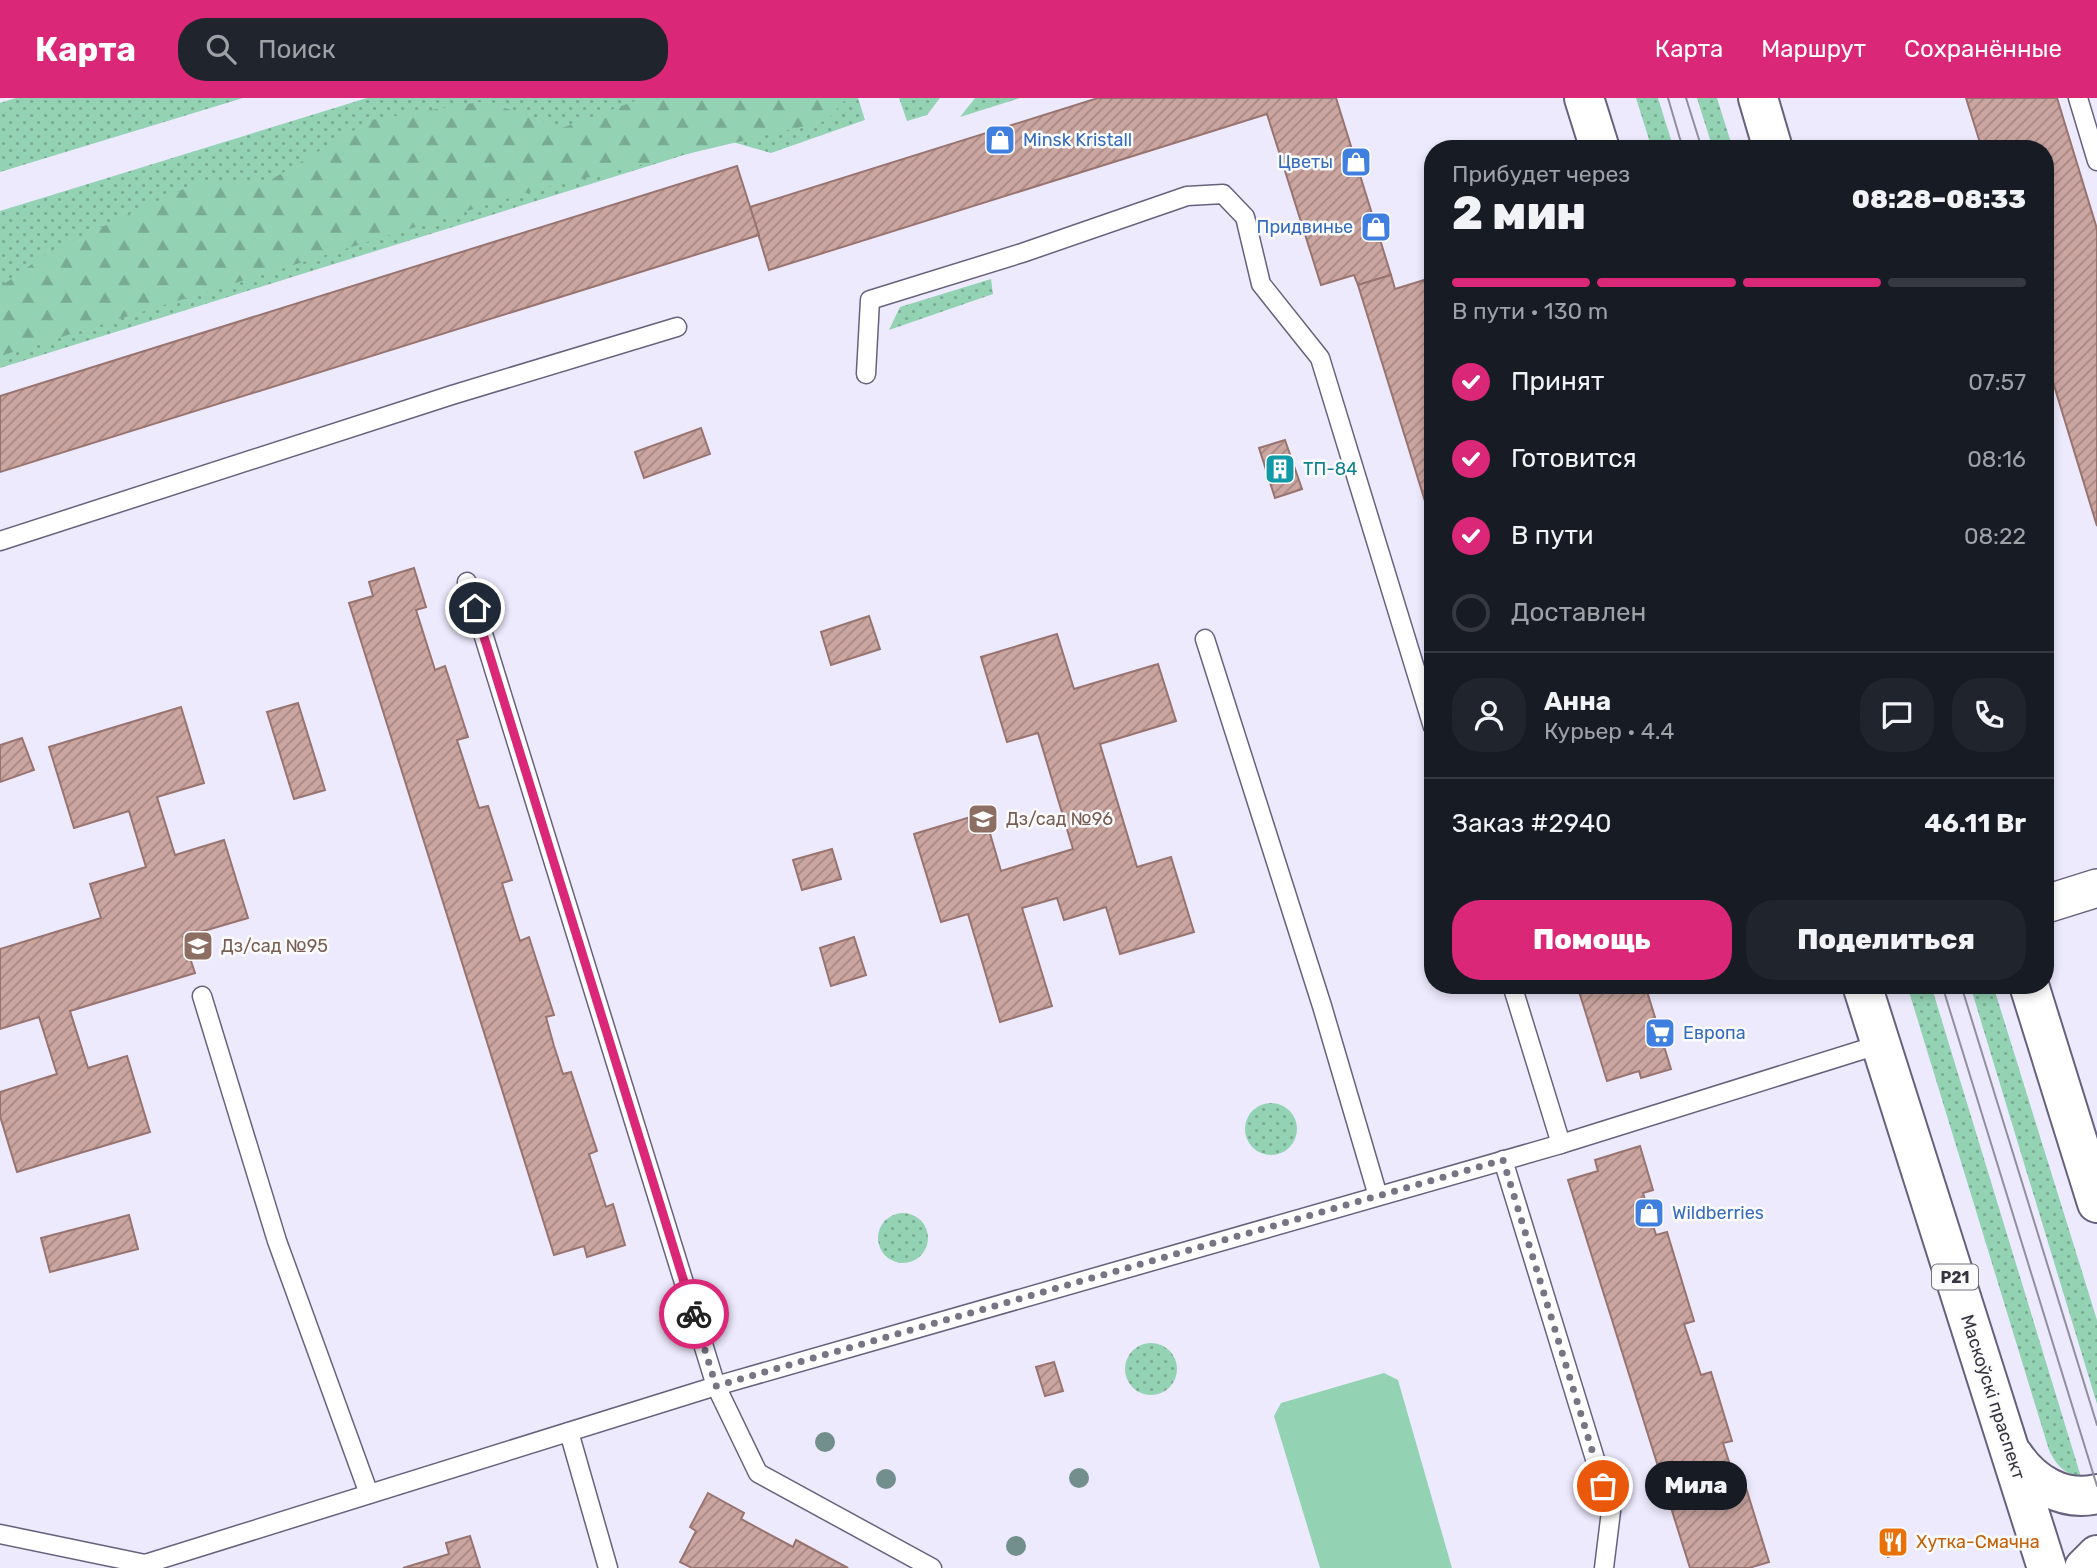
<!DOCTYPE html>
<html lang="ru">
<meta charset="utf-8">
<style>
body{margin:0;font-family:Rubik,sans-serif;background:#20242c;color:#f1f3f6;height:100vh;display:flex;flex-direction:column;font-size:26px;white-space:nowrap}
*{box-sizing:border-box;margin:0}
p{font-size:23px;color:#9ea1a6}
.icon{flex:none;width:38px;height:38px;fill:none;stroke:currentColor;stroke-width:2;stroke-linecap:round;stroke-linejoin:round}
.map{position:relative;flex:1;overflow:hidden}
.sheet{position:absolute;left:1424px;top:42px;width:630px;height:854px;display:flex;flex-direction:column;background:#171b24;border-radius:28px;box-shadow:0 4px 10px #0003}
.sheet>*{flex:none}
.pin{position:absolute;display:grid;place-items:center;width:60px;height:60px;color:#fff;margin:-30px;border:4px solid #fff;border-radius:50%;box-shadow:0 2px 7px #0007}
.courier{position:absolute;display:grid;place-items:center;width:70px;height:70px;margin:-35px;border:5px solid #db2777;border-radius:50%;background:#fff;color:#222;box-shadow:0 2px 9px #0007}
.bubble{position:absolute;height:49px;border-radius:24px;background:#171b24;box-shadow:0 4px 10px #0003;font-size:23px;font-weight:800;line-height:49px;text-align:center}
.head em{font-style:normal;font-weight:800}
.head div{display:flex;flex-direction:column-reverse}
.head{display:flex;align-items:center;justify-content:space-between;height:119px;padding:0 28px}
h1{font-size:46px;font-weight:800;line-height:52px}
.bar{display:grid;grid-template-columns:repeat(4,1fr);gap:10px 7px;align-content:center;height:84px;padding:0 28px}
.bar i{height:9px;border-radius:5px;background:#363941}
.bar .selected{background:#db2777}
.bar p{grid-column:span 4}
.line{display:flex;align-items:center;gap:18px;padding:0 28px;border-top:2px solid #363941}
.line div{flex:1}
.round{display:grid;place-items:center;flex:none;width:74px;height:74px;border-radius:28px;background:#20242c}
ol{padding:0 28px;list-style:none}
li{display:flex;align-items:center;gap:21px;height:77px}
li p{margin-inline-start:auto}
li .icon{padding:7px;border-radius:50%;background:#db2777;color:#fff;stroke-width:4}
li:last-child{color:#9ea1a6}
li i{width:38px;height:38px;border:4px solid #363941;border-radius:50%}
.cta{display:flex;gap:14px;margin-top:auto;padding:14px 28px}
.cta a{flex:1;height:80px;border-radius:28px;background:#db2777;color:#fff;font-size:28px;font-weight:800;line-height:80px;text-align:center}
.cta a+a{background:#20242c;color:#f1f3f6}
header{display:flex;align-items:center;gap:42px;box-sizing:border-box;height:98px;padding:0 35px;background:#db2777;color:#fff}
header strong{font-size:33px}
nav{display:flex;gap:38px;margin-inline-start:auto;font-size:24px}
.search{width:490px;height:63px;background:#20242c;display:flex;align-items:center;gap:18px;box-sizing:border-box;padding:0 24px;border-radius:28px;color:#9ea1a6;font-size:26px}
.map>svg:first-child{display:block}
.grass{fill:url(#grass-dots)}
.forest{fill:url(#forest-firs)}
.pitch{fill:#93d2b3}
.building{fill:url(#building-hatch);stroke:#987470;stroke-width:2}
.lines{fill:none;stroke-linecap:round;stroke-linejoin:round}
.lane-casing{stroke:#68617e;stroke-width:21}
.street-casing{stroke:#68617e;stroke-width:40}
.primary-casing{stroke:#68617e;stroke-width:42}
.lane{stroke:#fff;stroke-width:18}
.street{stroke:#fff;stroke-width:37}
.primary{stroke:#fff;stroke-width:38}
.tram{stroke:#918e9e;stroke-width:2}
.tree{fill:#728f8d}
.done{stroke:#777483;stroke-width:7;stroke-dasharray:0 12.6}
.route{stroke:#db2777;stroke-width:9}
.labels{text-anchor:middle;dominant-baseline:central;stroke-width:5;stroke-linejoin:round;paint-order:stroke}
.shield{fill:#fbfbfb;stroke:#727079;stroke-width:2}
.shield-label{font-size:16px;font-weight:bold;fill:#373441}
.shop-label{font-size:18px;fill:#366cbe;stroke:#fbfbfb;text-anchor:start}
.culture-label{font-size:18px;fill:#0d838f;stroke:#fbfbfb;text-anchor:start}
.education-label{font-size:18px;fill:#785e54;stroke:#fbfbfb;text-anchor:start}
.street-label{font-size:18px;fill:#373441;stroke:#fbfbfb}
.food-label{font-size:18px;fill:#c56008;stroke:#fbfbfb;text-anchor:start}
</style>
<header>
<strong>Карта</strong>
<div class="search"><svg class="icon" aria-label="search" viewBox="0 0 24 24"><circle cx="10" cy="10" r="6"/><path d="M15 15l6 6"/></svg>Поиск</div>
<nav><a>Карта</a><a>Маршрут</a><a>Сохранённые</a></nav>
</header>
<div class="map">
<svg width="2097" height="1470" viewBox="0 0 2097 1470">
<defs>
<pattern id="grass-dots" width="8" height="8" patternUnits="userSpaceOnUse" patternTransform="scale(1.75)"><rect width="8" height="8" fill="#93d2b3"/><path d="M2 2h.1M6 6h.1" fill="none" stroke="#79ab93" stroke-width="1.8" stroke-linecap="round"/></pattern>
<pattern id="forest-firs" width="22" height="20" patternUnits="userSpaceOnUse" patternTransform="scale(1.75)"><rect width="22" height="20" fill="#93d2b3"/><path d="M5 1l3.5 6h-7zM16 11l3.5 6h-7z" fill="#79ab93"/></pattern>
<pattern id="building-hatch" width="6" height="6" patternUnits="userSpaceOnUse" patternTransform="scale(1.75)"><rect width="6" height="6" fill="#cba5a0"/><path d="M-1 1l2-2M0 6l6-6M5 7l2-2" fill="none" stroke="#a68784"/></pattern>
</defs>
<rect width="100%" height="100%" fill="#eeeafe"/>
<!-- grass -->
<g class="grass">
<polygon points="16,0 243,0 0,74 0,5"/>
<polygon points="367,0 858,0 865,22 771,55 729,43 0,270 0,113"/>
<polygon points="899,0 940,0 927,17 907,23"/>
<polygon points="975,0 1020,0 960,19"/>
<polygon points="1636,0 1658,0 1674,51 1652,51"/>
<polygon points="1697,0 1717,0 1733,51 1713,51"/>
<polygon points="991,181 993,196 889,232 900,209"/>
<path d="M1907,887H1931L2081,1379C2063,1375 2057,1368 2049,1352Z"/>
<polygon points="1970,887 1993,887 2097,1222 2097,1306"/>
<circle cx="1271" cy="1031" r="26"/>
<circle cx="903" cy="1140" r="25"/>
<circle cx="1151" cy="1271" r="26"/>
</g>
<!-- forest -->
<polygon class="forest" points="643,0 847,0 826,23 535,92 0,258 0,189 50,153 196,85 269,83 371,22 485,3 562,30"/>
<!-- pitch -->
<polygon class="pitch" points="1384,1275 1398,1282 1452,1470 1320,1470 1274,1318 1281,1305"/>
<!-- building -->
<g class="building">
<polygon points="1098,0 1336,0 1391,177 1358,187 1354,177 1321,187 1267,16 769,172 750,109"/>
<polygon points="1966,0 2057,0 2097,131 2097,428 2046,261 2046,51 1982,51"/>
<polygon points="737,68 759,137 0,374 0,298"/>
<polygon points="1391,177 1395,191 1424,182 1433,213 1433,429 1358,187"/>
<polygon points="701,330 710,356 644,380 635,354"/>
<polygon points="1285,342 1302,391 1275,400 1259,350"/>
<polygon points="414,470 426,509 416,512 435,572 445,568 468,639 457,642 479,710 488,708 512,782 502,785 510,811 520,843 529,839 554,917 546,919 554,948 563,976 571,974 597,1053 589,1056 606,1109 613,1106 625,1147 587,1159 584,1148 554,1157 349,505 373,498 369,484"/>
<polygon points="869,518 880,551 831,567 821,534"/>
<polygon points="1057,536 1074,591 1158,566 1176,623 1100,646 1137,769 1171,759 1194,834 1120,856 1106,809 1064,822 1057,800 1022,810 1052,908 1000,924 968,816 941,824 914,736 984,715 1001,773 1073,751 1038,635 1007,644 981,559"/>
<polygon points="298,605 325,692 294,701 267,614"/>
<polygon points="181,609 204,685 157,699 175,757 224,742 248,820 183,839 195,875 70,913 88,970 127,958 150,1034 17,1074 0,1018 0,994 57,976 39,919 0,931 0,851 101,820 90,786 146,769 129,713 74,730 49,649"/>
<polygon points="22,640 34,672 0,684 0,647"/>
<polygon points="832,751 841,781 802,792 793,762"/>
<polygon points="854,839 866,877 831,888 820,850"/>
<polygon points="1577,887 1645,887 1671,971 1641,980 1639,973 1607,983"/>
<polygon points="1640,1048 1653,1092 1643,1095 1656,1137 1667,1134 1694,1223 1684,1226 1701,1277 1711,1274 1732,1343 1723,1345 1738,1392 1746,1390 1769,1464 1749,1470 1690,1470 1568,1082 1598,1073 1595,1062"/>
<polygon points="129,1117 138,1151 50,1174 41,1140"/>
<polygon points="1054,1264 1063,1293 1045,1298 1036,1269"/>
<polygon points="708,1395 744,1415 741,1421 793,1449 796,1442 848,1470 692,1470 680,1464 696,1433 690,1429"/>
<polygon points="1898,1430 1905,1453 1888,1459 1881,1435"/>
<polygon points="470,1438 480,1470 403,1470 449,1456 446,1445"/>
</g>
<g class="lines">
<!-- lane casing -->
<g class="lane-casing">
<g id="lane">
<polyline points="2078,0 2097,63"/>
<polyline points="866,276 870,202 1022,155 1187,98 1223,96 1245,119 1261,186 1320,260 1433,629"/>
<polyline points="0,443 452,297 677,229"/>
<polyline points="467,484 716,1288 758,1375 932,1470"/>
<polyline points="1205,541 1322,908 1378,1098"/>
<polyline points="1512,887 1561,1046"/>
<polyline points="202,898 277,1143 369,1396"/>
<polyline points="1503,1062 1611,1413 1604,1470"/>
<polyline points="569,1334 608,1470"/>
<polyline points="0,1436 145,1466 716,1288 1561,1046 1881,946"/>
</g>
</g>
<!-- street casing -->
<g class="street-casing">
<polyline id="street" points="2046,806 2097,790"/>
</g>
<!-- primary casing -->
<g class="primary-casing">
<g id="primary">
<polyline points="1584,0 1600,51"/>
<polyline points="1758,0 1773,51"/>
<polyline points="1862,887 2047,1470"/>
<polyline points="2029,887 2097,1105"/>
<path d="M2014,1358C2032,1385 2063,1404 2097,1396"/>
<polyline points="2084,1470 2097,1457"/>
</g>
</g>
<!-- lane -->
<use href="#lane" class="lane"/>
<!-- street -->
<use href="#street" class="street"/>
<!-- primary -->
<use href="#primary" class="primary"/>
<!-- tram -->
<g class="tram">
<polyline points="1668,0 1683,51"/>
<polyline points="1686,0 1702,51"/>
<polyline points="1942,887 2097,1388"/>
<polyline points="1961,887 2097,1327"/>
</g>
</g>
<!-- trees -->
<g class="tree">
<circle cx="825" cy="1344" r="10"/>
<circle cx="1079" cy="1380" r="10"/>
<circle cx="886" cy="1381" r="10"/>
<circle cx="1016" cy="1448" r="10"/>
</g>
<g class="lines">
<!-- done -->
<polyline class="done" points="694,1216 716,1288 1503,1062 1603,1388"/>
<!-- route -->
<polyline class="route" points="475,510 694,1216"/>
</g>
<!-- icons -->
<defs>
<g id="shop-square" transform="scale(1.575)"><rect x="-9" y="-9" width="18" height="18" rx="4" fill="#3f7fe0" stroke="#fbfbfb"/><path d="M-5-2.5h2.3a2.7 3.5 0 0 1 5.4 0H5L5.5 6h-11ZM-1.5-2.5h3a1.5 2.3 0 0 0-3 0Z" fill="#fff"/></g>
<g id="building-square" transform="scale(1.575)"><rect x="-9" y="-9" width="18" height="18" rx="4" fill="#0f9aa8" stroke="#fbfbfb"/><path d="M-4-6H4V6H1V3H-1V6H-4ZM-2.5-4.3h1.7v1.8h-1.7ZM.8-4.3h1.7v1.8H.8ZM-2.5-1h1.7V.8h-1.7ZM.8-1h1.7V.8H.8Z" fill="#fff"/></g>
<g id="school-square" transform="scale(1.575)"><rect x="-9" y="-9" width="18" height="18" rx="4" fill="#8d6e63" stroke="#fbfbfb"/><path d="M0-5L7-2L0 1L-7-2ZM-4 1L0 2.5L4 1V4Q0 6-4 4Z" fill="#fff"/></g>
<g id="supermarket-square" transform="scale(1.575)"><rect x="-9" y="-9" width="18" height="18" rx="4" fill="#3f7fe0" stroke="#fbfbfb"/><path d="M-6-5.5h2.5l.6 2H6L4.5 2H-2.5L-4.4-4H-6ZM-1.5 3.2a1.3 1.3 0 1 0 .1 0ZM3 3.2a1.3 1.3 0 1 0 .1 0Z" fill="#fff"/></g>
<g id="restaurant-square" transform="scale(1.575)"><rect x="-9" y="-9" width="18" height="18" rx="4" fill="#e8710a" stroke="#fbfbfb"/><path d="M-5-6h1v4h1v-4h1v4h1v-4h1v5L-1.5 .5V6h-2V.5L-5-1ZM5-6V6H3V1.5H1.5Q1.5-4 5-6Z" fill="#fff"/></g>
</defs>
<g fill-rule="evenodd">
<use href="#shop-square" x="1000" y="42"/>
<use href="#shop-square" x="1356" y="64"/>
<use href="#shop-square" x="1376" y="129"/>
<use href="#building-square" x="1280" y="371"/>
<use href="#school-square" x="983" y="721"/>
<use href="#school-square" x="198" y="848"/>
<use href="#supermarket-square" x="1660" y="935"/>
<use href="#shop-square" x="1649" y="1115"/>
<use href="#restaurant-square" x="1893" y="1444"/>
</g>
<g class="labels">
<!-- shield labels -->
<rect class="shield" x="1932" y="1166.5" width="46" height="25" rx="5"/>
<g class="shield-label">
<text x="1955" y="1179">Р21</text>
</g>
<!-- shop labels -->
<g class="shop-label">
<text x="1023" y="42">Minsk Kristall</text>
<text x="1333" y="64" text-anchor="end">Цветы</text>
<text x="1353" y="129" text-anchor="end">Придвинье</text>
<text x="1683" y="935">Европа</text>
<text x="1672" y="1115">Wildberries</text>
</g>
<!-- culture labels -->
<g class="culture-label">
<text x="1303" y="371">ТП-84</text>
</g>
<!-- education labels -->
<g class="education-label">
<text x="1006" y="721">Дз/сад №96</text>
<text x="221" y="848">Дз/сад №95</text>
</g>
<!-- street labels -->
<g class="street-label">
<text transform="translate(1993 1299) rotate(72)">Маскоўскі праспект</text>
</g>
<!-- food labels -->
<g class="food-label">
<text x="1916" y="1444">Хутка-Смачна</text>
</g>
</g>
</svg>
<div class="pin" style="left:1603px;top:1388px;background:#ea580c"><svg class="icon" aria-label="bag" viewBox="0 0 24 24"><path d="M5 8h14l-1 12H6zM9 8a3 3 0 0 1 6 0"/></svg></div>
<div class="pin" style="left:475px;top:510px;background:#1f2937"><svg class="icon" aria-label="home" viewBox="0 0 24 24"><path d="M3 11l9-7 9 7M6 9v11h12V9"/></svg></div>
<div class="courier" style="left:694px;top:1216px"><svg class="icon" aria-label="bike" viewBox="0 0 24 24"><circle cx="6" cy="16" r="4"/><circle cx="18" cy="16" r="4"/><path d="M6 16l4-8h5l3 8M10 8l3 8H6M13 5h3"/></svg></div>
<div class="bubble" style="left:1645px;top:1363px;width:102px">Мила</div>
<section class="sheet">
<div class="head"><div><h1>2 мин</h1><p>Прибудет через</p></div><em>08:28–08:33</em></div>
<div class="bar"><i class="selected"></i><i class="selected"></i><i class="selected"></i><i></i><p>В пути · 130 m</p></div>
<ol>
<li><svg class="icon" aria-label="check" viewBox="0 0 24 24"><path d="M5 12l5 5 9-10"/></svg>Принят<p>07:57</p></li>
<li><svg class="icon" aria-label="check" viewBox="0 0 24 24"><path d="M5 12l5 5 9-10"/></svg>Готовится<p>08:16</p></li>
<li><svg class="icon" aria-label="check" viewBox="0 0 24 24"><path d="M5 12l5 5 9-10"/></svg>В пути<p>08:22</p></li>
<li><i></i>Доставлен</li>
</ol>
<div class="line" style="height:126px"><a class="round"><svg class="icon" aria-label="person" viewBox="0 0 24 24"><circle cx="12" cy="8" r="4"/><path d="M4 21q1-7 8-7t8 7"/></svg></a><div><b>Анна</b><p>Курьер · 4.4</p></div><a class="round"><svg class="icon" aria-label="chat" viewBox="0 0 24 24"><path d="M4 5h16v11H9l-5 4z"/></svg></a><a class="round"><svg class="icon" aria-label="phone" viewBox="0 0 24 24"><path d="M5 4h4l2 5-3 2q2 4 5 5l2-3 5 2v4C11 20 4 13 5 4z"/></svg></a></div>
<div class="line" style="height:91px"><div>Заказ #2940</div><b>46.11 Br</b></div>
<div class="cta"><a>Помощь</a><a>Поделиться</a></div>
</section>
</div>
